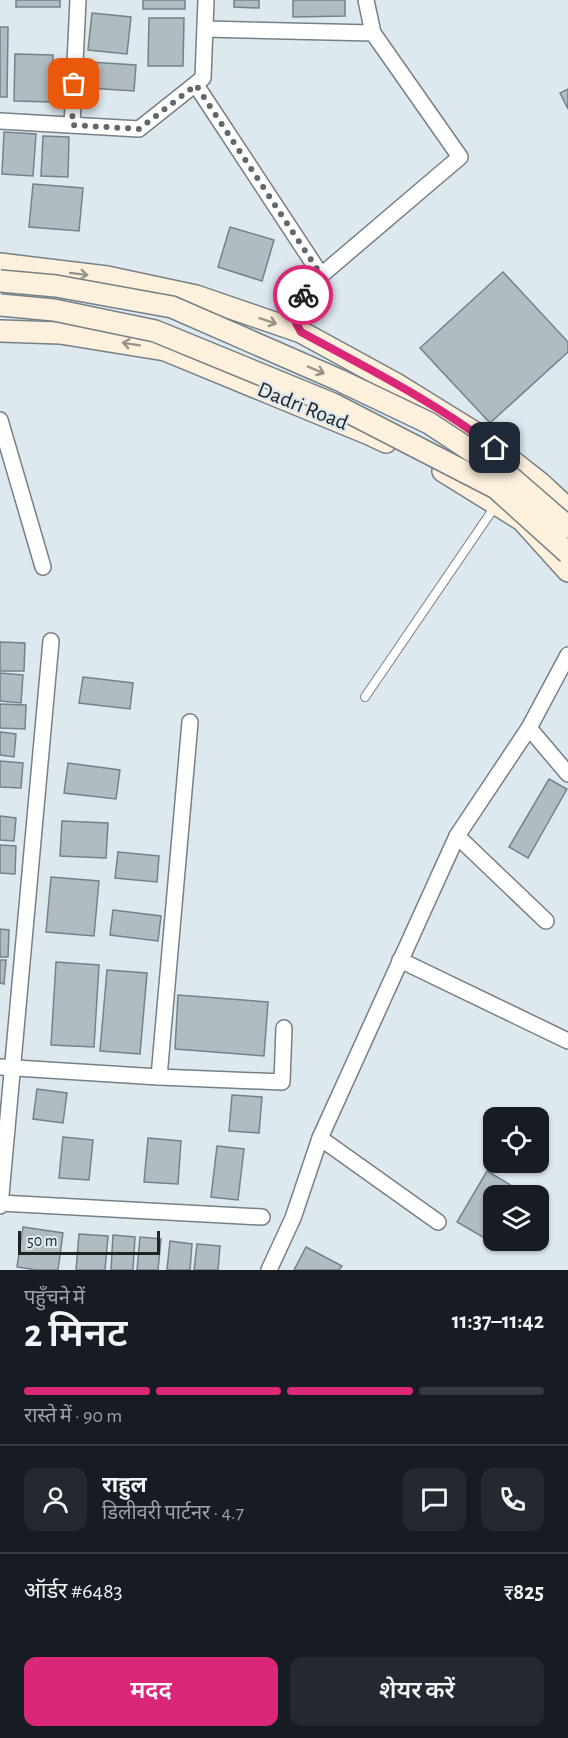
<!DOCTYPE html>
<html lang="hi">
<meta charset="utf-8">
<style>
body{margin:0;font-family:"Alegreya Sans","Noto Sans Devanagari",sans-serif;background:#242831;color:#f1f3f6;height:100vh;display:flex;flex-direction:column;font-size:22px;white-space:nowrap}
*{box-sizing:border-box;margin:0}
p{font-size:20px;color:#9ea1a6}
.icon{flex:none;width:33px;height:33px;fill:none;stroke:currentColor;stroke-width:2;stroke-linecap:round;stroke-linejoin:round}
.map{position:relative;height:1270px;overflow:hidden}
.side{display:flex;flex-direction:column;background:#171b24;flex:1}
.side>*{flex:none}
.controls{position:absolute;left:483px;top:1107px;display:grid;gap:12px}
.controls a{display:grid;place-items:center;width:66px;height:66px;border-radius:12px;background:#171b24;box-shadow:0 2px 4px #0004;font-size:30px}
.scale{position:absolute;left:18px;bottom:15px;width:142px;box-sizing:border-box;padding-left:6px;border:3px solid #1f2325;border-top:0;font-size:16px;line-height:21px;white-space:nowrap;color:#1f2325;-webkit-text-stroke:4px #dde8ef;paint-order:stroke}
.pin{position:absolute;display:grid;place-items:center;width:51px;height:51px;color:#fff;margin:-26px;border-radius:12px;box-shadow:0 3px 9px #0006}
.courier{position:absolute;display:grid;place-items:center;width:60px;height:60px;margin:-30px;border:4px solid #db2777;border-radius:50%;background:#fff;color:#222;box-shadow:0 2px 8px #0007}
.head em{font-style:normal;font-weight:600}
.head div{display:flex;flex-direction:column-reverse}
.head{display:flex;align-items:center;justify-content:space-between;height:102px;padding:0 24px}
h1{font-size:39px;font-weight:600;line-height:45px}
.bar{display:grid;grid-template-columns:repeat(4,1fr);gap:9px 6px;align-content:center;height:72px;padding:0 24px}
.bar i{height:8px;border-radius:4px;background:#363941}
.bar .on{background:#db2777}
.bar p{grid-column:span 4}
.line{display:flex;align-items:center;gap:15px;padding:0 24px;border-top:2px solid #363941}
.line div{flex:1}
.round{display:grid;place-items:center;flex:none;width:63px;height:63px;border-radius:12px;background:#242831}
.primary-button{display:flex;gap:12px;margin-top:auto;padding:12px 24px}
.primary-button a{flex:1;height:69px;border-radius:12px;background:#db2777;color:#fff;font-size:24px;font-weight:600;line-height:69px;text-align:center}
.primary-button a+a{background:#242831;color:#f1f3f6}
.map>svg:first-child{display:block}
.building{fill:#b0bbc2;stroke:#778188;stroke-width:1.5}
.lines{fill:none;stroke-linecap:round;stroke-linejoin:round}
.lane-casing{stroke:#768087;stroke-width:10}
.street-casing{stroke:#768087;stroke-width:18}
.secondary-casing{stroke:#768087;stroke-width:24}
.lane{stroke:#fff;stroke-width:8}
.street{stroke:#fff;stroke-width:15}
.secondary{stroke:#fdf0dc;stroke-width:21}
.secondary-bridge-casing{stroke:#768087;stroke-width:24;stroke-linecap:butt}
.secondary-bridge{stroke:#fdf0dc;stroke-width:21}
.oneway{stroke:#99948a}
.done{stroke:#62686c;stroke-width:6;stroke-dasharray:0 10.8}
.route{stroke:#db2777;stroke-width:8}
.labels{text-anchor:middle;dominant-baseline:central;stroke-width:4.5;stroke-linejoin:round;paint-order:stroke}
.street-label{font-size:22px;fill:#1f2325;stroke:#dde8ef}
</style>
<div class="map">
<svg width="568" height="1270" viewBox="0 0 568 1270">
<rect width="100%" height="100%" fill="#dde8ef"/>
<!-- building -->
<g class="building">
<rect x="16" y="0" width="44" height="7"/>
<rect x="143" y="0" width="42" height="9"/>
<polygon points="234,0 259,0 259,8 234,7"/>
<polygon points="293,0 345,0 345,16 293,17"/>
<polygon points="92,13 131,17 127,54 88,50"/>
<polygon points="149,18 184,18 183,66 148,66"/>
<polygon points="0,27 8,27 7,97 0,97"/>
<polygon points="15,54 53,55 52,102 14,101"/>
<polygon points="90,62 136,65 134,91 88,88"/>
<polygon points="568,89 568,109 560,93"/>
<polygon points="4,132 36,134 33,176 2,174"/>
<polygon points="43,136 69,137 68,177 41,176"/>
<polygon points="33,184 83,188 79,231 29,227"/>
<polygon points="230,227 274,240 262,281 218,267"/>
<polygon points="503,272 568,342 568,352 490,423 420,348"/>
<polygon points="0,642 25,643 24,671 0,671"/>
<polygon points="0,673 23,675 21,703 0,701"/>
<polygon points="83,677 133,683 130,709 79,703"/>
<polygon points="0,704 26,705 25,729 0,728"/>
<polygon points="0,732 16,734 14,757 0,755"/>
<polygon points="0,761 23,763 21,788 0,787"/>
<polygon points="68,763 120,770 116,799 64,793"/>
<polygon points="549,779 567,789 528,858 509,847"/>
<polygon points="0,816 16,818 14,841 0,840"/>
<polygon points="62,821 108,823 106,858 60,856"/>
<polygon points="0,845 16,846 15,874 0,873"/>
<polygon points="118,852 159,856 157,882 115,878"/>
<polygon points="51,877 99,881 94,936 46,932"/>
<polygon points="113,910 161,916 158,941 110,935"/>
<polygon points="0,929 9,930 8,957 0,957"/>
<polygon points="0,960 6,960 4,984 0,983"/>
<polygon points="56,962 99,965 94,1047 51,1045"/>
<polygon points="107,970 147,973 140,1054 100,1051"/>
<polygon points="178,995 268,1002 264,1056 175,1049"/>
<polygon points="37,1089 67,1093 63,1123 33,1119"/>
<polygon points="232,1095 262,1097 259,1133 229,1131"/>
<polygon points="63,1137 93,1140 89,1180 59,1178"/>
<polygon points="148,1138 181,1141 178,1184 144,1182"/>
<polygon points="217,1146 244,1149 238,1200 211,1197"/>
<polygon points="487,1171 529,1196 494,1196 494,1240 511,1240 505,1250 457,1222"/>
<polygon points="23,1227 63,1233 58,1270 36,1270 17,1267"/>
<polygon points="79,1234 108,1236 105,1270 76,1270"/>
<polygon points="113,1235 135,1237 133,1270 111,1270"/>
<polygon points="140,1237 161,1239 158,1270 137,1270"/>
<polygon points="170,1241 192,1244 190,1270 167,1270"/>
<polygon points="197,1244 220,1246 218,1270 194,1270"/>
<polygon points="306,1247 342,1266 339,1270 294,1270"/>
</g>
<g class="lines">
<!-- lane casing -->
<g class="lane-casing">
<polyline id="lane" points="365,697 496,505"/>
</g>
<!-- street casing -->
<g class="street-casing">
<g id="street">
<polyline points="366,0 373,33"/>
<polyline points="205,29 373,33 460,157 305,289 296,323 301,332"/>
<polyline points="196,85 321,275"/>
<polyline points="0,121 139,129 203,78 206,0"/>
<polyline points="72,125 78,0"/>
<polyline points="0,420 43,567"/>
<polyline points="529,728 568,774"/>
<polyline points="457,836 546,921"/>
<polyline points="400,960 568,1041"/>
<polyline points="0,1067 159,1077 282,1082 284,1028"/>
<polyline points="159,1077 190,722"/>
<polyline points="320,1138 438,1222"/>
<polyline points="0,1203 262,1217"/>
<polyline points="0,1206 51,641"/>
<polyline points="269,1270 293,1218 320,1138 457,836 529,728 568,655"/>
</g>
</g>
<!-- secondary casing -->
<g class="secondary-casing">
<g id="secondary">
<polyline points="0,264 107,277 196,296 301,332 396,384 480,436 540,483 568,509"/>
<polyline points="0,331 60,333 165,350 369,434 386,442"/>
<polyline points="443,471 522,520 568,571"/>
</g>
</g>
<!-- lane -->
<use href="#lane" class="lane"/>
<!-- street -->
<use href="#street" class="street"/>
<!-- secondary -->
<use href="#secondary" class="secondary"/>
<!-- secondary-bridge casing -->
<g class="secondary-bridge-casing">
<g id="secondary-bridge">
<polyline points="0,281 56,286 172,307 339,380 429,423 508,475 568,527"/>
<polyline points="0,305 54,310 155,331 333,404 496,488 568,553"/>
</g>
</g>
<!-- secondary-bridge -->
<use href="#secondary-bridge" class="secondary-bridge"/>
</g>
<!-- one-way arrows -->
<defs><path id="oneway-shaft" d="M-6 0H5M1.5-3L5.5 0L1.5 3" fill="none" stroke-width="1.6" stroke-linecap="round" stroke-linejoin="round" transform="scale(1.5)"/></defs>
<g class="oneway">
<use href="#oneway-shaft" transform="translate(79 274) rotate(7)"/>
<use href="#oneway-shaft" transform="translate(268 321) rotate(19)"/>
<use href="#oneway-shaft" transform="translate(131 344) rotate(-171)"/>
<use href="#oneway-shaft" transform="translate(316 370) rotate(23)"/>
</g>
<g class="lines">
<!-- done -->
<polyline class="done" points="74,84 72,125 139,129 196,85 321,275 305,289 303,295"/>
<!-- route -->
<path class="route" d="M303,295L296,323L301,332C367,368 435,402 495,448"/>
</g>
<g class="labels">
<!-- street labels -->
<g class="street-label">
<text transform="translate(303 406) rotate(22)">Dadri Road</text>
</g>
</g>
</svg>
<div class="controls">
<a><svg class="icon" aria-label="locate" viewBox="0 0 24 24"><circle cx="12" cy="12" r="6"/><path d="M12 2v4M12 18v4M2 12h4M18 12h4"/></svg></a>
<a><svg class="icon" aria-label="layers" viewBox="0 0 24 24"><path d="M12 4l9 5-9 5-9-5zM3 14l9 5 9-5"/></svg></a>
</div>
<div class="scale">50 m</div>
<div class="pin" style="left:74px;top:84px;background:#ea580c"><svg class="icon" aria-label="bag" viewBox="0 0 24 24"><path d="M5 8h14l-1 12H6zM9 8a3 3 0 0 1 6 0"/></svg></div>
<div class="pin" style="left:495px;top:448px;background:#1f2937"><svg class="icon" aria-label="home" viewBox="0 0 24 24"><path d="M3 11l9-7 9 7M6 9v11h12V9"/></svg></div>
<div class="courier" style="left:303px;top:295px"><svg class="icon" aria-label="bike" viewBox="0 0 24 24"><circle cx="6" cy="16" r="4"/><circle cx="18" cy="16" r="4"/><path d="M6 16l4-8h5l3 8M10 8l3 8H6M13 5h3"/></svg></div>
</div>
<section class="side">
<div class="head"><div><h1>2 मिनट</h1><p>पहुँचने में</p></div><em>11:37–11:42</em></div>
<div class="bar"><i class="on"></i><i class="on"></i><i class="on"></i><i></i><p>रास्ते में · 90 m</p></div>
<div class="line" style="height:108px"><a class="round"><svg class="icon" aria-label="person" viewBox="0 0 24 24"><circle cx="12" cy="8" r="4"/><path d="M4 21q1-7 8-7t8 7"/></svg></a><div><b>राहुल</b><p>डिलीवरी पार्टनर · 4.7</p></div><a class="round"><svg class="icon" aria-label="chat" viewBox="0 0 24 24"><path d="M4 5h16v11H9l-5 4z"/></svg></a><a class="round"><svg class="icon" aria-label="phone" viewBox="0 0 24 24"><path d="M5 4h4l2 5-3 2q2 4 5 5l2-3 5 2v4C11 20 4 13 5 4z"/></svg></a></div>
<div class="line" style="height:78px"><div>ऑर्डर #6483</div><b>₹825</b></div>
<div class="primary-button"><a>मदद</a><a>शेयर करें</a></div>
</section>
